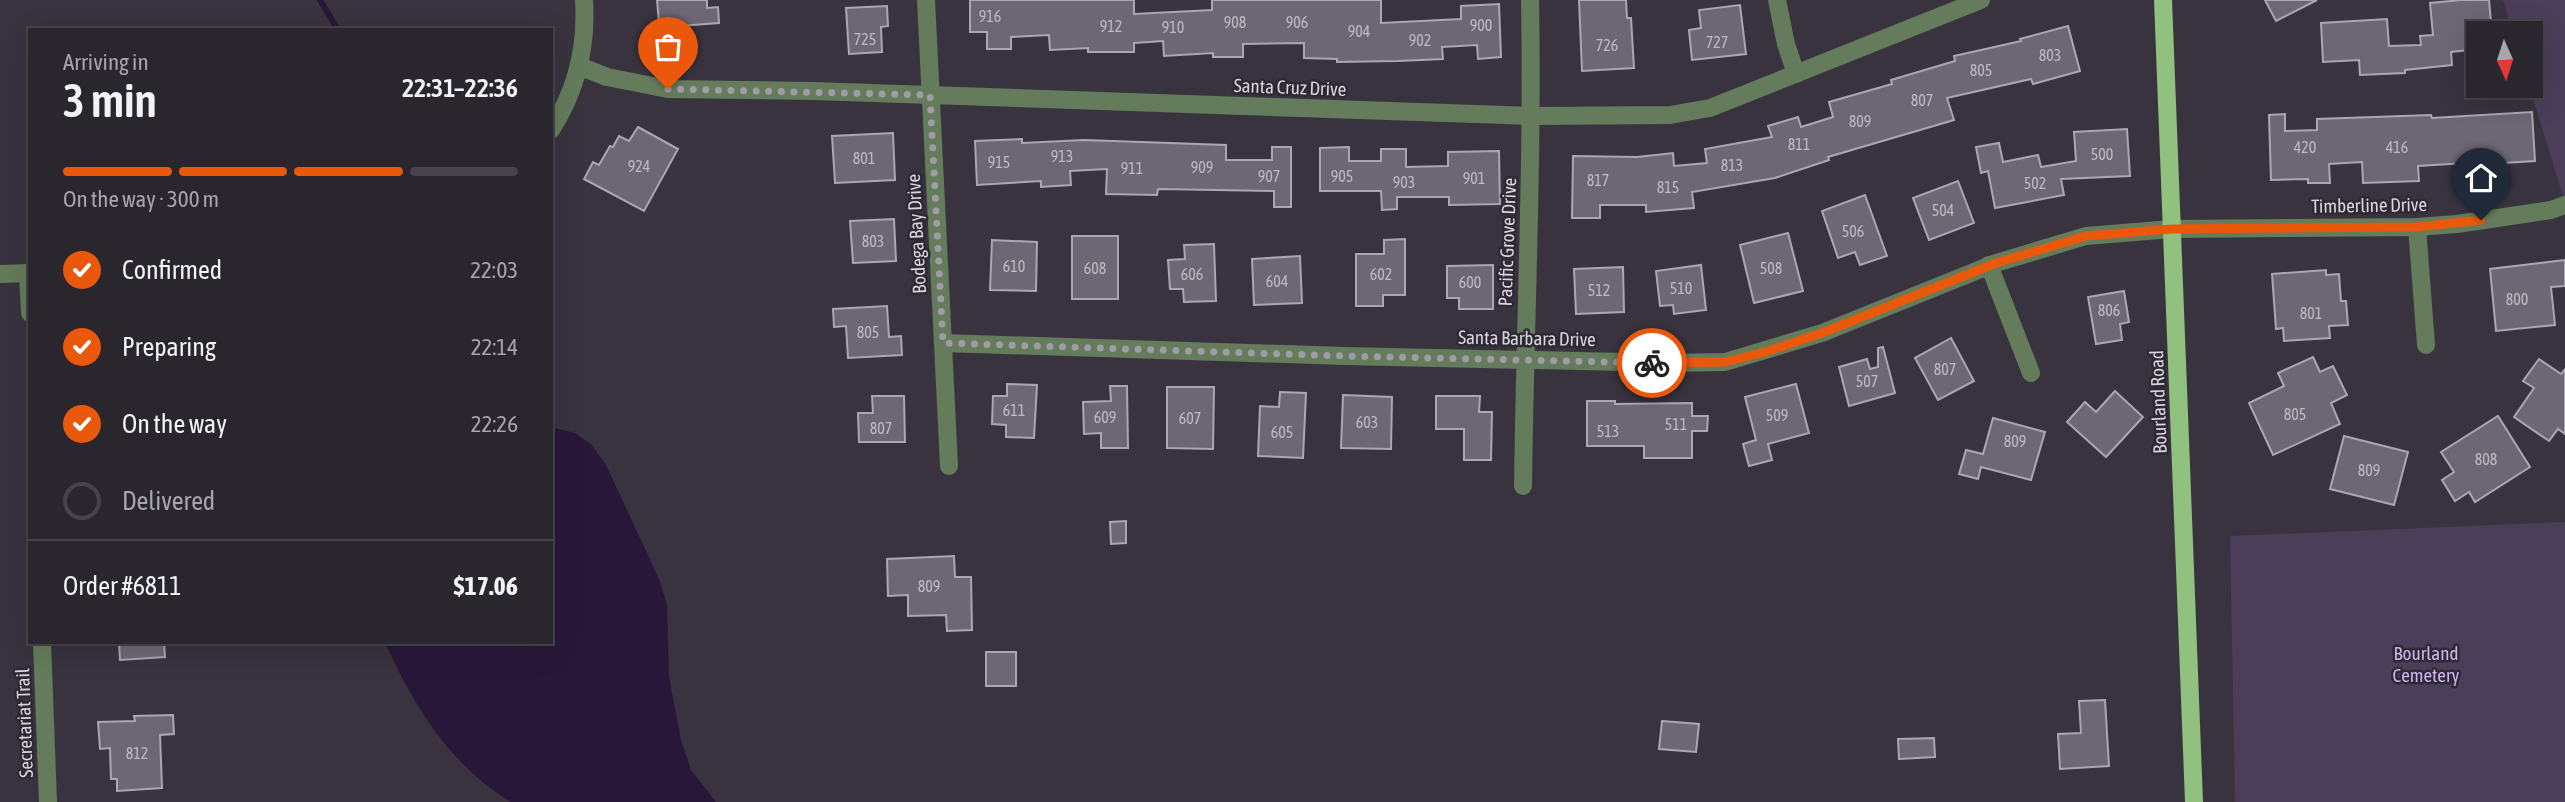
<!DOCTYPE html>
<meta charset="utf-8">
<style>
body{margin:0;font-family:"Asap Condensed",sans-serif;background:#36323a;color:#f1f3f6;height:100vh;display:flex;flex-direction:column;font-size:26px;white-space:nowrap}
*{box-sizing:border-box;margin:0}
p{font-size:23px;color:#a5a5aa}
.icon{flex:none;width:38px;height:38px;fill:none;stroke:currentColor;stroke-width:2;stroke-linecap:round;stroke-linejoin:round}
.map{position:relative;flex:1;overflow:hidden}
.panel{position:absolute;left:28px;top:28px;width:525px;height:616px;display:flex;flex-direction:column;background:#2a262e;border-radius:0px;box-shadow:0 7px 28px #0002,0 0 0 2px #46434a}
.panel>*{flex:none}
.needle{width:46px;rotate:177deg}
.buttons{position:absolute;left:2466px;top:21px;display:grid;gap:14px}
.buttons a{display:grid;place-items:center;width:77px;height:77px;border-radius:0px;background:#2a262e;box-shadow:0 7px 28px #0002,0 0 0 2px #46434a;font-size:35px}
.pin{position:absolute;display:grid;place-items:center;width:60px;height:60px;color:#fff;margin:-72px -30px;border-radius:50% 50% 50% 0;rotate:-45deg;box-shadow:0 0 7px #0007}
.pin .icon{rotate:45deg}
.courier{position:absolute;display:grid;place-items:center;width:70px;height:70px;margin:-35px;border:5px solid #ea580c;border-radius:50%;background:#fff;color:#222;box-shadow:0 2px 9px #0007}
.headline em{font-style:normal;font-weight:600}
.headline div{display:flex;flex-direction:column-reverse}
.headline{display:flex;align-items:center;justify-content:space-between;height:119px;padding:0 35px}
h1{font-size:46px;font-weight:600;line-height:52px}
.bar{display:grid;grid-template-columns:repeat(4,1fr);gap:10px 7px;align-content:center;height:84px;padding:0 35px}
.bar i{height:9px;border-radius:5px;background:#46434a}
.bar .on{background:#ea580c}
.bar p{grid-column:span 4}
.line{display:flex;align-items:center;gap:18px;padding:0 35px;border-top:2px solid #46434a}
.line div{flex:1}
ol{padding:0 35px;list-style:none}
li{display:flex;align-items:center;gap:21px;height:77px}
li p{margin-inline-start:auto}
li .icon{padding:7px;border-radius:50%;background:#ea580c;color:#fff;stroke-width:4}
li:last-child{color:#a5a5aa}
li i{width:38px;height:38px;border:4px solid #46434a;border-radius:50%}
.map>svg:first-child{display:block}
.green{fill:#4b3e59}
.water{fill:#291739}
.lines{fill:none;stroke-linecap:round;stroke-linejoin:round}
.stream{stroke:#291739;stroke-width:6}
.building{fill:#6d6774;stroke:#aca6b3;stroke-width:2}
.minor{stroke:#647c5b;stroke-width:18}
.major{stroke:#90c17e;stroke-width:18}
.done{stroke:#a09ca5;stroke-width:7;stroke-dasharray:0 12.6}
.route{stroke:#ea580c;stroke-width:9}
.labels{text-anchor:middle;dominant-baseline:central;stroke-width:5;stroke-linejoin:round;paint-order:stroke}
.number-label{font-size:16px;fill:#bdbac2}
.street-label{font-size:19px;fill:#d8d5dc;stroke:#2e2934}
.park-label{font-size:19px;fill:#d1b2f3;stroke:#2e2934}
</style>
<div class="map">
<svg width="2565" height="802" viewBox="0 0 2565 802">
<rect width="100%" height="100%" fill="#38333e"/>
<!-- green -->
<g class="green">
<polygon points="2503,0 2565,0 2565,203 2529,86 2530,33 2513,33"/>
<polygon points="2565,522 2565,802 2235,802 2230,536"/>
</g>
<!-- water -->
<path class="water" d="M551,427L575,433L591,444L606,465L659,579L667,605L669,677L681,740L691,770L716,802H511C451,766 413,705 385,642H551Z"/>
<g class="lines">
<!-- stream -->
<polyline class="stream" points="320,0 338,30"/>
</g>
<!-- building -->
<g class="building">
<polygon points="657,0 707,0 707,8 718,7 719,23 666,27 665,22 659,23"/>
<polygon points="970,0 1134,0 1134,14 1212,10 1212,0 1381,0 1381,23 1461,19 1461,6 1499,4 1501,57 1478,59 1477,45 1442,47 1443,59 1398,61 1337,62 1337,59 1304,58 1304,43 1243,44 1243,57 1213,57 1213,53 1164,56 1163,41 1134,43 1134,52 1088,52 1088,48 1050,50 1049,35 1011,37 1011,49 987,49 987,32 970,32"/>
<polygon points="1579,0 1626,0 1627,18 1631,18 1634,68 1582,71"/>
<polygon points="2265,0 2317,0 2276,21"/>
<polygon points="2461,0 2489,0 2492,33 2478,33 2478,49 2451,52 2452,65 2405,70 2405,73 2360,75 2359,60 2323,62 2321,23 2387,19 2389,46 2421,45 2420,36 2433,35 2430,3"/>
<polygon points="1740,5 1746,54 1692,60 1689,30 1701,28 1699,10"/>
<polygon points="887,6 888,26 881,27 882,52 849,54 846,8"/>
<polygon points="2068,26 2080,71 2033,84 2031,79 1947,98 1954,120 1828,157 1829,160 1775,178 1692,192 1694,208 1646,212 1646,205 1600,205 1600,218 1572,218 1573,156 1637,157 1673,153 1674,166 1707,163 1705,149 1772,137 1768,126 1798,117 1801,127 1833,117 1829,102 1892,84 1891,80 1955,61 1954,56 2021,41 2020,39"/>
<polygon points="2532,112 2535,161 2487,164 2488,177 2467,179 2466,163 2418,166 2419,181 2363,183 2362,162 2329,164 2330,183 2308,183 2308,179 2271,180 2269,115 2285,114 2285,131 2317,130 2317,119 2431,115 2432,118"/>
<polygon points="638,127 678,149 644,211 584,179 593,162 599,165 610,146 613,147 619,136 629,141"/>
<polygon points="2127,129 2130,176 2061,179 2064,195 1995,208 1988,171 1981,173 1976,147 1999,143 2003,162 2038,155 2041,167 2076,161 2074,132"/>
<polygon points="893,133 895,180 835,183 832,136"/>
<polygon points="1022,139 1022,143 1084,140 1226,145 1226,160 1272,160 1272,147 1291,147 1291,207 1274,207 1274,191 1158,189 1157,195 1106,194 1107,169 1070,171 1071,185 1041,187 1041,181 977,185 975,141"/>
<polygon points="1349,147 1349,161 1381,161 1381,149 1406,149 1406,167 1448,166 1448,152 1499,151 1500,204 1449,205 1449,197 1397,197 1397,209 1382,210 1381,191 1320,191 1320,148"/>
<polygon points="1958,181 1974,223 1929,240 1913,198"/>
<polygon points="1865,195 1887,256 1860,265 1855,252 1838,258 1822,211"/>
<polygon points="894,219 896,261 853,263 850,221"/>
<polygon points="1788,233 1803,291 1754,303 1740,245"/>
<rect x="1072" y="236" width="46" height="63"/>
<polygon points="1405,239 1405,295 1383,295 1383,306 1356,306 1356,254 1384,254 1384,240"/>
<polygon points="992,240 1037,242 1036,291 990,290"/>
<polygon points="1214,244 1216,301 1184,302 1183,289 1170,289 1168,260 1185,259 1184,245"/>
<polygon points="1300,256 1302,303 1254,305 1252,259"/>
<polygon points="2565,260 2565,286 2551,287 2555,325 2496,331 2490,269"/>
<polygon points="1493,265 1493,309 1459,309 1459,298 1447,298 1447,266"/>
<polygon points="1701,265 1706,310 1674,314 1673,305 1660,306 1656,271"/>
<polygon points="1623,267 1624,312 1576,314 1574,269"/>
<polygon points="2326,270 2326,275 2339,274 2341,301 2346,301 2348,325 2329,326 2330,338 2284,341 2283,328 2276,329 2272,274"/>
<polygon points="2124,291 2129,322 2120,324 2122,340 2096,344 2088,297"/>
<polygon points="887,306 889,337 901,336 902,355 848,358 846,326 834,327 833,309"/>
<polygon points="1951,338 1974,381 1938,400 1915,358"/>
<polygon points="1883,347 1895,393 1849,406 1839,367 1867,359 1870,369 1878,367 1878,348"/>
<polygon points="2313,357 2320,372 2333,366 2347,395 2331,403 2340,424 2273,455 2249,403 2284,386 2278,373"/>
<polygon points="2539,359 2561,374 2565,369 2565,434 2558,429 2549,441 2514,417 2534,388 2523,381"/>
<polygon points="1007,384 1037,385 1034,438 1006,437 1006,425 992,424 993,396 1007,396"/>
<polygon points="1796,384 1809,433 1768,444 1772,460 1749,466 1743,444 1756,440 1745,397"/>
<polygon points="1110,386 1127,386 1128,448 1101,448 1101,433 1084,434 1083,402 1111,401"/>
<polygon points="1167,387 1214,387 1213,449 1167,448"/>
<polygon points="2115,391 2143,417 2106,457 2067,422 2085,402 2096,412"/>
<polygon points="1280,392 1306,393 1303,458 1258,456 1260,406 1279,407"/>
<polygon points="1343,395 1392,397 1391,449 1341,448"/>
<polygon points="872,396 904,396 905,442 859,442 858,413 873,413"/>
<polygon points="1436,396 1480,396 1479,412 1492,412 1491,460 1464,460 1464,429 1436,429"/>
<polygon points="1587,401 1615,401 1615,404 1692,403 1692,416 1708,416 1707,431 1692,431 1692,458 1644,458 1644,446 1587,446"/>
<polygon points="2498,416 2530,467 2475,502 2469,492 2455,501 2442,480 2454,472 2441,452"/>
<polygon points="1993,418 2045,432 2031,480 1981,467 1978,479 1959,474 1966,450 1983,454"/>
<polygon points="2344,436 2408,452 2394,505 2330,489"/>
<polygon points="1126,521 1126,543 1111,544 1110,522"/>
<polygon points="954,556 955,577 971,577 972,630 947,631 946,615 908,616 908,595 888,596 887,559"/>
<polygon points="119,642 164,642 165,657 120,660"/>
<rect x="986" y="652" width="30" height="34"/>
<polygon points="2105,700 2109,766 2060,769 2058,734 2081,733 2079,701"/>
<polygon points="173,715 174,734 160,735 162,788 117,791 117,779 111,779 110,748 100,749 98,722 135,721 134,716"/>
<polygon points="1662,721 1699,724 1696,752 1659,749"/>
<polygon points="1934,738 1935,757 1899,759 1898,739"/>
</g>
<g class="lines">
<!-- minor -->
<g class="minor">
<polyline points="926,0 949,466"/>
<polyline points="1777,0 1786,44 1796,74"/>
<polyline points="579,66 607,77 668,89 814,91 1532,116 1670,115 1710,108 1981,0"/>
<path d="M551,130C576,91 587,46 584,0"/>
<polyline points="2417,227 2426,345"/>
<polyline points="1989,265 2031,373"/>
<polyline points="28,273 30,313"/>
<polyline points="0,274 30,273"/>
<polyline points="943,343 1345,356 1669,363 1725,362 1822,333 1996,263 2086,236 2172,229 2417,227 2457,224 2551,210 2565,205"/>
<path d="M1523,486C1525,324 1533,162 1530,0"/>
<polyline points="42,642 48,802"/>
</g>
<!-- major -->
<polyline class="major" points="2163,0 2194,802"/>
</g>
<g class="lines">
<!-- done -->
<polyline class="done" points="668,89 930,95 943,343 1345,356 1652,363"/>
<!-- route -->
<polyline class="route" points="1652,363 1725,362 1765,352 1822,333 1996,263 2086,236 2172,229 2417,227 2481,220"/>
</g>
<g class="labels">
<!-- number labels -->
<g class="number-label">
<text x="990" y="16">916</text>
<text x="1235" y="22">908</text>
<text x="1297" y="22">906</text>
<text x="1481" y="25">900</text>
<text x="1111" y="26">912</text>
<text x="1173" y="27">910</text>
<text x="1359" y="31">904</text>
<text x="865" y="39">725</text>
<text x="1420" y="40">902</text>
<text x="1717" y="42">727</text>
<text x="1607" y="45">726</text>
<text x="2050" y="55">803</text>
<text x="1981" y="70">805</text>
<text x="1922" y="100">807</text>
<text x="1860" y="121">809</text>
<text x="1799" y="144">811</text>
<text x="2305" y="147">420</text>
<text x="2397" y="147">416</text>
<text x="2102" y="154">500</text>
<text x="1062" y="156">913</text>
<text x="864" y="158">801</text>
<text x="999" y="162">915</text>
<text x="1732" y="165">813</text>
<text x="639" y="166">924</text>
<text x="1202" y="167">909</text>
<text x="1132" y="168">911</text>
<text x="1269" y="176">907</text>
<text x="1342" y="176">905</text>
<text x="1474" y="178">901</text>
<text x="1598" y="180">817</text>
<text x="1404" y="182">903</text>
<text x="2035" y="183">502</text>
<text x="1668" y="187">815</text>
<text x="1943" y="210">504</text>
<text x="1853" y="231">506</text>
<text x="873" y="241">803</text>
<text x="1014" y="266">610</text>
<text x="1095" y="268">608</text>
<text x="1771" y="268">508</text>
<text x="1192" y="274">606</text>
<text x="1381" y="274">602</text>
<text x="1277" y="281">604</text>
<text x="1470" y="282">600</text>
<text x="1681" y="288">510</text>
<text x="1599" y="290">512</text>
<text x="2517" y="299">800</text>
<text x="2109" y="310">806</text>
<text x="2311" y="313">801</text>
<text x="868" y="332">805</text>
<text x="1945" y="369">807</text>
<text x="1867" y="381">507</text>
<text x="1014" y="410">611</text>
<text x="2295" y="414">805</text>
<text x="1777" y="415">509</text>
<text x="1105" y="417">609</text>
<text x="1190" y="418">607</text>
<text x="1367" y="422">603</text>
<text x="1676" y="424">511</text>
<text x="881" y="428">807</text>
<text x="1608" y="431">513</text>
<text x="1282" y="432">605</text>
<text x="2015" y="441">809</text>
<text x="2486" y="459">808</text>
<text x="2369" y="470">809</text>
<text x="929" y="586">809</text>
<text x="137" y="753">812</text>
</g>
<!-- street labels -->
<g class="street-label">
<text transform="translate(1290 87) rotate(2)">Santa Cruz Drive</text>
<text transform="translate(2369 205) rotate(-1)">Timberline Drive</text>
<text transform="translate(916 234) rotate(-93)">Bodega Bay Drive</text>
<text transform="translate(1507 242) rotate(-88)">Pacific Grove Drive</text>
<text transform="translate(1527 338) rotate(1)">Santa Barbara Drive</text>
<text transform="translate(2158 402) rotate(-92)">Bourland Road</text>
<text transform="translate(24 723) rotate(-92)">Secretariat Trail</text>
</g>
<!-- park labels -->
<g class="park-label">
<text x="2426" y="653">Bourland<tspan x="2426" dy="22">Cemetery</tspan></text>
</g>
</g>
</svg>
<div class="buttons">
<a><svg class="needle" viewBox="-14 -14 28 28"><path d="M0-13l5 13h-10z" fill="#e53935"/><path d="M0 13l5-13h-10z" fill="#a5a5aa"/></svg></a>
</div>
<div class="pin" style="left:668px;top:89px;background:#ea580c"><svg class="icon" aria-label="bag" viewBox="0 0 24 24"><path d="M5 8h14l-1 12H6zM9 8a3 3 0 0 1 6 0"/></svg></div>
<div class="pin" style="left:2481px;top:220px;background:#1f2937"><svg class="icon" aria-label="home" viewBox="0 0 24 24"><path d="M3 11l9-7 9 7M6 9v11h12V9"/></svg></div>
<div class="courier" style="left:1652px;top:363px"><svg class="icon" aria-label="bike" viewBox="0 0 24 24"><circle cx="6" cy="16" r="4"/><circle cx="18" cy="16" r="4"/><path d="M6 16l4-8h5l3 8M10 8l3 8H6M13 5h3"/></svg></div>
<section class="panel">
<div class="headline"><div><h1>3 min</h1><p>Arriving in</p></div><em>22:31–22:36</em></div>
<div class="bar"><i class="on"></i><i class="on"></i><i class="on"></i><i></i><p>On the way · 300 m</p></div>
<ol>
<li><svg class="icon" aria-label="check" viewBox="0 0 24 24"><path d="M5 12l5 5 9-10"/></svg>Confirmed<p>22:03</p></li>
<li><svg class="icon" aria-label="check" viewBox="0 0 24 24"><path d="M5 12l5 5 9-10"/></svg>Preparing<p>22:14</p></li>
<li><svg class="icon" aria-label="check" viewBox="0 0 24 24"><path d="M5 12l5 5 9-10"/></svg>On the way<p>22:26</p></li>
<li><i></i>Delivered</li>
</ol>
<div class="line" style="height:91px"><div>Order #6811</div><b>$17.06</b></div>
</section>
</div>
